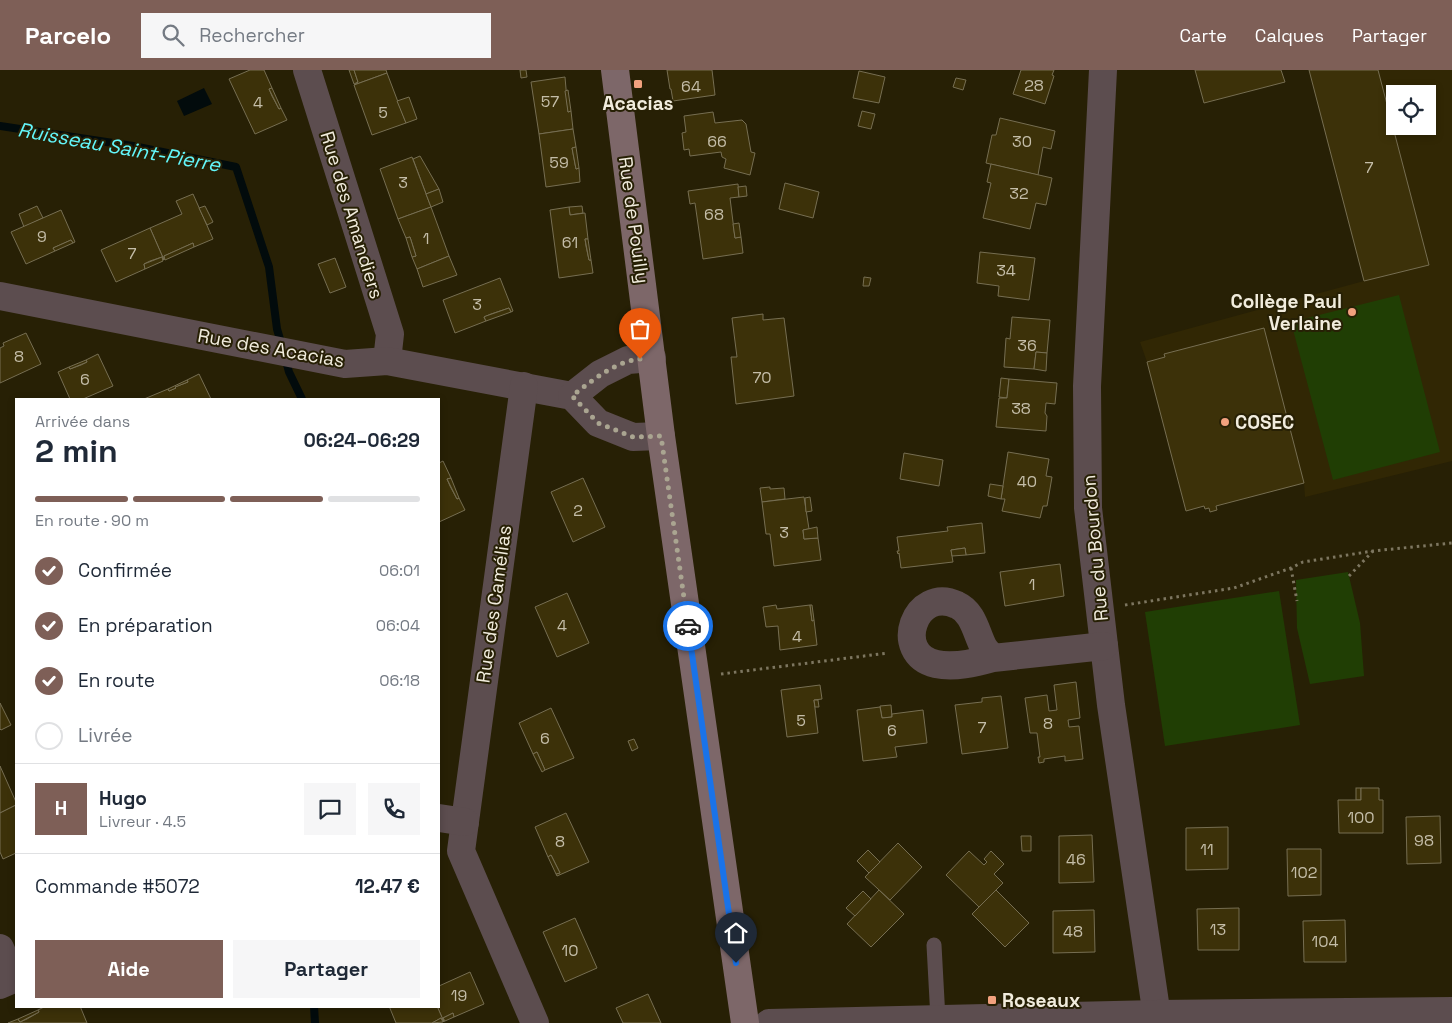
<!DOCTYPE html>
<html lang="fr">
<meta charset="utf-8">
<style>
body{margin:0;font-family:"Space Grotesk",sans-serif;background:#f6f6f7;color:#1f2937;height:100vh;display:flex;flex-direction:column;font-size:19px;white-space:nowrap}
*{box-sizing:border-box;margin:0}
p{font-size:16px;color:#747a83}
.icon{flex:none;width:28px;height:28px;fill:none;stroke:currentColor;stroke-width:2;stroke-linecap:round;stroke-linejoin:round}
.map{position:relative;flex:1;overflow:hidden}
.sheet{position:absolute;left:15px;top:328px;width:425px;height:610px;display:flex;flex-direction:column;background:#fff;border-radius:0px;box-shadow:0 2px 8px #0003}
.sheet>*{flex:none}
.tools{position:absolute;left:1386px;top:15px;display:grid;gap:10px}
.tools a{display:grid;place-items:center;width:50px;height:50px;border-radius:0px;background:#fff;box-shadow:0 2px 8px #0003;font-size:25px}
.pin{position:absolute;display:grid;place-items:center;width:42px;height:42px;color:#fff;margin:-51px -21px;border-radius:50% 50% 50% 0;rotate:-45deg;box-shadow:0 0 5px #0007}
.pin .icon{rotate:45deg}
.courier{position:absolute;display:grid;place-items:center;width:50px;height:50px;margin:-25px;border:4px solid #1a73e8;border-radius:50%;background:#fff;color:#222;box-shadow:0 1px 6px #0007}
.summary em{font-style:normal;font-weight:700}
.summary div{display:flex;flex-direction:column-reverse}
.summary{display:flex;align-items:center;justify-content:space-between;height:85px;padding:0 20px}
h1{font-size:32px;font-weight:700;line-height:38px}
.bar{display:grid;grid-template-columns:repeat(4,1fr);gap:8px 5px;align-content:center;height:60px;padding:0 20px}
.bar i{height:6px;border-radius:4px;background:#e0e1e3}
.bar .selected{background:#7e5f57}
.bar p{grid-column:span 4}
.line{display:flex;align-items:center;gap:12px;padding:0 20px;border-top:1px solid #e0e1e3}
.line div{flex:1}
.round{display:grid;place-items:center;flex:none;width:52px;height:52px;border-radius:0px;background:#f6f6f7}
ol{padding:0 20px;list-style:none}
li{display:flex;align-items:center;gap:15px;height:55px}
li p{margin-inline-start:auto}
li .icon{padding:5px;border-radius:50%;background:#7e5f57;color:#fff;stroke-width:4}
li:last-child{color:#747a83}
li i{width:28px;height:28px;border:2px solid #e0e1e3;border-radius:50%}
.primary-button{display:flex;gap:10px;margin-top:auto;padding:10px 20px}
.primary-button a{flex:1;height:58px;border-radius:0px;background:#7e5f57;color:#fff;font-size:20px;font-weight:700;line-height:58px;text-align:center}
.primary-button a+a{background:#f6f6f7;color:#1f2937}
header{display:flex;align-items:center;gap:30px;box-sizing:border-box;height:70px;padding:0 25px;background:#7e5f57;color:#fff}
header strong{font-size:24px}
nav{display:flex;gap:28px;margin-inline-start:auto;font-size:18px}
.search{width:350px;height:45px;background:#f6f6f7;display:flex;align-items:center;gap:12px;box-sizing:border-box;padding:0 18px;border-radius:0px;color:#747a83;font-size:19px}
.map>svg:first-child{display:block}
.built{fill:#312704;fill-rule:evenodd}
.green{fill:#203e04}
.water{fill:#020b0c}
.lines{fill:none;stroke-linecap:round;stroke-linejoin:round}
.stream{stroke:#020b0c;stroke-width:8}
.building{fill:#3c3109;stroke:#766e52}
.path{stroke:#7d7660;stroke-width:3;stroke-dasharray:2.5 4;stroke-linecap:butt}
.service{stroke:#5c4d4f;stroke-width:15}
.minor{stroke:#5c4d4f;stroke-width:28}
.secondary{stroke:#7d6769;stroke-width:28}
.done{stroke:#aaa591;stroke-width:5;stroke-dasharray:0 9}
.route{stroke:#1a73e8;stroke-width:6}
.poi-dot{fill:#f2a17e;stroke:#272005;stroke-width:2}
.labels{text-anchor:middle;dominant-baseline:central;stroke-width:4;stroke-linejoin:round;paint-order:stroke}
.number-label{font-size:16px;fill:#c4bda8}
.poi-label{font-size:19px;font-weight:bold;fill:#f1ecdd;stroke:#272005;text-anchor:start}
.street-label{font-size:19px;fill:#f1ecdd;stroke:#272005}
.water-label{font-size:20px;font-style:italic;fill:#63f6fa;stroke:#272005}
</style>
<header>
<strong>Parcelo</strong>
<div class="search"><svg class="icon" aria-label="search" viewBox="0 0 24 24"><circle cx="10" cy="10" r="6"/><path d="M15 15l6 6"/></svg>Rechercher</div>
<nav><a>Carte</a><a>Calques</a><a>Partager</a></nav>
</header>
<div class="map">
<svg width="1452" height="953" viewBox="0 0 1452 953">
<rect width="100%" height="100%" fill="#272005"/>
<!-- built -->
<path class="built" d="M1309,0H1452V391L1305,427L1304,413L1209,438L1205,439L1204,436L1186,441L1147,292L1140,272L1364,211ZM1395,24H1428V56H1395Z"/>
<!-- green -->
<g class="green">
<polygon points="1399,225 1440,382 1333,410 1291,252"/>
<polygon points="1348,502 1360,553 1364,606 1310,614 1297,558 1296,510"/>
<polygon points="1279,521 1300,655 1165,676 1145,542"/>
</g>
<!-- water -->
<polygon class="water" points="204,18 212,34 184,46 177,31"/>
<g class="lines">
<!-- stream -->
<g class="stream">
<polyline points="0,56 133,76 236,97 269,197 277,259 282,276"/>
<polyline points="285,287 289,302 302,329"/>
<polyline points="314,936 315,953"/>
</g>
</g>
<!-- building -->
<g class="building">
<polygon points="250,0 264,0 272,18 269,19 272,26 279,39 281,38 287,50 255,64 229,9"/>
<polygon points="349,0 354,0 358,12 354,14"/>
<polygon points="354,0 386,0 387,3 354,15 358,12"/>
<polygon points="520,0 526,0 527,7 521,8"/>
<polygon points="667,0 712,0 715,25 673,31 671,19 670,19"/>
<polygon points="1021,0 1054,0 1052,5 1054,6 1045,34 1013,24"/>
<polygon points="1195,0 1281,0 1285,12 1204,33"/>
<polygon points="1309,0 1378,0 1429,195 1364,211"/>
<polygon points="859,1 885,7 879,33 853,28"/>
<polygon points="387,3 406,53 372,65 354,15"/>
<polygon points="565,7 568,42 571,41 573,59 539,64 531,12"/>
<polygon points="956,8 966,10 963,20 953,17"/>
<polygon points="272,18 281,38 279,39 269,19"/>
<polygon points="568,20 571,41 568,42 565,21"/>
<polygon points="409,27 417,49 406,53 397,31"/>
<polygon points="862,41 875,44 871,59 858,56"/>
<polygon points="713,42 715,53 742,50 746,54 751,82 755,83 750,105 724,98 726,89 722,87 721,82 690,86 689,79 684,80 682,63 686,62 684,46"/>
<polygon points="1000,48 1055,61 1051,79 1043,77 1038,105 986,93 992,65 996,65"/>
<polygon points="573,59 576,77 572,78 576,99 579,98 580,112 546,117 539,64"/>
<polygon points="576,77 579,98 576,99 572,78"/>
<polygon points="420,86 439,119 426,124 413,89"/>
<polygon points="412,87 431,137 398,149 380,99"/>
<polygon points="991,94 1052,108 1046,135 1036,133 1030,159 983,148 991,113 987,112"/>
<polygon points="785,113 819,122 813,148 779,139"/>
<polygon points="738,114 739,127 730,128 735,168 741,167 743,183 703,189 695,133 690,134 688,121"/>
<polygon points="746,116 747,126 739,127 738,117"/>
<polygon points="439,119 443,132 431,137 426,124"/>
<polygon points="193,124 213,169 194,177 193,173 164,186 164,190 150,158 182,144 176,131"/>
<polygon points="37,136 43,148 24,157 19,144"/>
<polygon points="205,136 213,152 207,155 199,138"/>
<polygon points="582,136 583,143 570,145 569,137"/>
<polygon points="431,137 449,186 417,199 412,187 416,186 410,167 406,168 398,149"/>
<polygon points="569,137 570,145 585,143 588,169 585,169 586,176 589,190 591,190 593,203 559,208 550,140"/>
<polygon points="61,140 75,172 73,173 71,170 53,178 55,181 26,194 11,162"/>
<polygon points="739,153 741,167 735,168 733,154"/>
<polygon points="150,158 164,190 162,187 150,191 144,194 145,199 116,212 101,180"/>
<polygon points="410,167 416,186 412,187 406,168"/>
<polygon points="585,169 588,169 591,190 589,190"/>
<polygon points="71,170 73,173 55,181 53,178"/>
<polygon points="193,173 194,177 165,190 164,186"/>
<polygon points="980,182 1035,188 1029,230 998,226 999,216 977,213"/>
<polygon points="449,186 457,205 423,217 417,199"/>
<polygon points="162,187 163,191 145,199 144,194"/>
<polygon points="335,188 346,217 330,223 318,194"/>
<polygon points="864,207 871,208 869,216 863,216"/>
<polygon points="500,208 513,241 511,242 509,238 491,244 484,247 486,251 455,263 443,230"/>
<polygon points="509,238 511,242 486,251 484,247 486,246"/>
<polygon points="763,244 763,250 784,248 794,326 736,334 731,287 737,287 732,248"/>
<polygon points="1012,247 1050,250 1047,283 1036,282 1034,299 1004,297 1006,268 1010,269"/>
<polygon points="1264,258 1304,413 1216,436 1217,440 1210,442 1209,438 1205,439 1204,436 1186,441 1147,292 1165,287 1164,284"/>
<polygon points="26,263 41,294 0,313 0,278 4,276 3,273"/>
<polygon points="1036,282 1047,283 1046,301 1034,299"/>
<polygon points="98,284 113,316 83,329 70,329 58,302 69,297 70,299 81,295 87,292 86,290"/>
<polygon points="86,290 87,292 70,299 69,297"/>
<polygon points="199,304 211,329 144,329 168,319 169,321 176,318 175,317 188,312 187,310"/>
<polygon points="1001,308 1009,309 1007,328 999,327"/>
<polygon points="1009,309 1057,313 1055,334 1046,333 1045,343 1047,346 1046,361 996,357 999,328 1007,328"/>
<polygon points="187,310 188,312 175,317 176,318 169,321 168,319"/>
<polygon points="1008,382 1049,389 1046,406 1052,407 1047,436 1043,436 1040,448 1002,441 1005,429 1001,429"/>
<polygon points="904,383 943,390 939,416 900,409"/>
<polygon points="443,391 451,408 447,409 450,416 457,429 459,428 465,440 439,452 439,393"/>
<polygon points="451,408 459,428 457,429 447,409"/>
<polygon points="583,408 605,457 573,472 551,422"/>
<polygon points="990,414 1003,416 1001,429 988,426"/>
<polygon points="770,417 770,419 784,418 785,429 762,432 760,418"/>
<polygon points="804,427 809,459 803,460 804,469 818,468 821,490 774,496 770,464 766,464 762,432"/>
<polygon points="810,427 812,441 806,442 805,428"/>
<polygon points="982,453 985,483 966,485 965,478 951,480 953,492 901,498 899,483 898,484 897,481 899,481 897,467 948,461 947,457"/>
<polygon points="817,457 818,468 804,469 803,460"/>
<polygon points="965,478 966,485 952,486 951,480"/>
<polygon points="1060,494 1064,526 1005,536 1000,502"/>
<polygon points="567,523 589,573 557,587 535,537"/>
<polygon points="776,535 777,539 810,535 812,551 814,550 817,575 780,580 778,556 766,557 763,537"/>
<polygon points="810,535 812,535 814,550 812,551"/>
<polygon points="1076,612 1080,648 1068,650 1069,657 1079,656 1083,689 1065,691 1065,686 1044,689 1044,692 1039,693 1038,687 1040,687 1037,663 1030,663 1025,628 1047,625 1049,641 1057,640 1054,615"/>
<polygon points="820,615 822,629 814,630 818,663 787,667 781,620"/>
<polygon points="1001,626 1008,678 962,684 955,635 982,632 982,628"/>
<polygon points="814,630 818,630 819,637 815,637"/>
<polygon points="0,633 11,655 1,660 0,659"/>
<polygon points="891,635 892,647 882,648 880,636"/>
<polygon points="880,637 882,648 892,647 892,644 923,640 927,673 895,677 897,687 863,691 857,640"/>
<polygon points="551,638 574,688 545,700 537,682 533,684 519,653"/>
<polygon points="634,669 638,678 632,681 628,671"/>
<polygon points="537,682 545,700 542,702 533,684"/>
<polygon points="0,696 16,732 16,735 0,743"/>
<rect x="1356" y="718" width="5" height="12"/>
<polygon points="1361,718 1379,718 1379,730 1383,730 1383,763 1339,763 1338,730 1361,730"/>
<polygon points="16,735 16,783 3,789 0,782 0,743"/>
<polygon points="566,743 589,792 557,806 556,804 560,803 551,785 548,787 535,757"/>
<polygon points="1440,746 1441,793 1407,794 1406,747"/>
<polygon points="1228,757 1228,799 1186,800 1186,758"/>
<polygon points="1092,765 1094,812 1059,813 1059,766"/>
<polygon points="1021,766 1031,766 1031,781 1022,781"/>
<polygon points="898,773 922,797 890,830 865,807"/>
<polygon points="1287,779 1321,779 1321,825 1288,826"/>
<polygon points="868,780 880,792 869,803 857,791"/>
<polygon points="969,781 984,795 987,792 984,789 991,781 1004,794 994,804 1003,813 979,837 946,805"/>
<polygon points="551,785 560,803 556,804 548,787"/>
<polygon points="879,820 904,844 871,877 847,854"/>
<polygon points="996,820 1029,853 1005,877 972,844"/>
<polygon points="863,821 871,829 855,846 846,838"/>
<polygon points="1239,838 1239,880 1198,880 1197,839"/>
<polygon points="1094,840 1095,882 1053,883 1053,841"/>
<polygon points="575,848 597,898 565,912 543,862"/>
<polygon points="1345,850 1346,892 1304,892 1303,851"/>
<polygon points="470,902 484,934 454,947 453,943 443,948 444,952 437,936 439,936 439,916"/>
<polygon points="648,924 661,953 623,953 616,938"/>
<polygon points="46,936 80,936 87,953 8,953 18,949 20,952 27,949 39,942 38,940"/>
<polygon points="389,936 437,936 444,952 441,948 432,953 396,953"/>
<polygon points="38,940 39,942 20,952 18,949"/>
<polygon points="453,943 454,947 445,951 443,948"/>
<polygon points="441,948 443,952 432,953"/>
</g>
<g class="lines">
<!-- path -->
<g class="path">
<polyline points="1291,498 1297,531"/>
<polyline points="1349,506 1373,481"/>
<polyline points="1125,535 1234,518 1291,498 1303,492 1373,481 1452,473"/>
<polyline points="721,604 888,583"/>
</g>
<!-- service -->
<polyline class="service" points="934,875 938,949"/>
<!-- minor -->
<g class="minor">
<polyline points="307,0 390,264 387,291"/>
<polyline points="1103,0 1087,316 1088,438 1111,635 1158,953"/>
<polyline points="0,226 345,294 387,291 572,326 598,353 633,367 661,366"/>
<polyline points="524,316 461,781 535,953"/>
<polyline points="572,326 600,304 628,290 652,288"/>
<path d="M993,588C989,584 985,580 983,576C976,562 973,542 957,535C915,515 891,584 936,594C954,598 975,593 993,588L1104,576"/>
<polyline points="439,748 465,752"/>
<polyline points="0,878 14,909 0,915"/>
<polyline points="769,953 1157,944 1452,941"/>
</g>
<!-- secondary -->
<polyline class="secondary" points="615,0 661,366 745,953"/>
</g>
<g class="lines">
<!-- done -->
<path class="done" d="M640,289C614,292 593,310 572,326L598,353L633,367L661,366L688,556"/>
<!-- route -->
<polyline class="route" points="688,556 736,893"/>
</g>
<!-- markers -->
<g class="poi-dot">
<rect x="633" y="9" width="10" height="10" rx="2.5"/>
<circle cx="1352" cy="242" r="5"/>
<circle cx="1225" cy="352" r="5"/>
<rect x="987" y="925" width="10" height="10" rx="2.5"/>
</g>
<g class="labels">
<!-- number labels -->
<g class="number-label">
<text x="1034" y="15">28</text>
<text x="691" y="16">64</text>
<text x="550" y="31">57</text>
<text x="258" y="32">4</text>
<text x="383" y="42">5</text>
<text x="717" y="71">66</text>
<text x="1022" y="71">30</text>
<text x="559" y="92">59</text>
<text x="1369" y="97">7</text>
<text x="403" y="112">3</text>
<text x="1019" y="123">32</text>
<text x="714" y="144">68</text>
<text x="42" y="166">9</text>
<text x="426" y="168">1</text>
<text x="570" y="172">61</text>
<text x="132" y="183">7</text>
<text x="1006" y="200">34</text>
<text x="477" y="234">3</text>
<text x="1027" y="275">36</text>
<text x="19" y="286">8</text>
<text x="762" y="307">70</text>
<text x="85" y="309">6</text>
<text x="1021" y="338">38</text>
<text x="1027" y="411">40</text>
<text x="578" y="440">2</text>
<text x="784" y="462">3</text>
<text x="1032" y="514">1</text>
<text x="562" y="555">4</text>
<text x="797" y="566">4</text>
<text x="801" y="650">5</text>
<text x="1048" y="653">8</text>
<text x="982" y="657">7</text>
<text x="892" y="660">6</text>
<text x="545" y="668">6</text>
<text x="1361" y="747">100</text>
<text x="1424" y="770">98</text>
<text x="560" y="771">8</text>
<text x="1207" y="779">11</text>
<text x="1076" y="789">46</text>
<text x="1304" y="802">102</text>
<text x="1218" y="859">13</text>
<text x="1073" y="861">48</text>
<text x="1325" y="871">104</text>
<text x="570" y="880">10</text>
<text x="459" y="925">19</text>
</g>
<!-- poi labels -->
<g class="poi-label">
<text x="638" y="33" text-anchor="middle">Acacias</text>
<text x="1342" y="231" text-anchor="end">Collège Paul<tspan x="1342" dy="22">Verlaine</tspan></text>
<text x="1235" y="352">COSEC</text>
<text x="1002" y="930">Roseaux</text>
</g>
<!-- street labels -->
<g class="street-label">
<text transform="translate(352 145) rotate(73)">Rue des Amandiers</text>
<text transform="translate(634 150) rotate(82)">Rue de Pouilly</text>
<text transform="translate(271 278) rotate(10)">Rue des Acacias</text>
<text transform="translate(1095 478) rotate(-95)">Rue du Bourdon</text>
<text transform="translate(494 534) rotate(-82)">Rue des Camélias</text>
</g>
<!-- water labels -->
<g class="water-label">
<text transform="translate(119 77) rotate(10)">Ruisseau Saint-Pierre</text>
</g>
</g>
</svg>
<div class="tools">
<a><svg class="icon" aria-label="locate" viewBox="0 0 24 24"><circle cx="12" cy="12" r="6"/><path d="M12 2v4M12 18v4M2 12h4M18 12h4"/></svg></a>
</div>
<div class="pin" style="left:640px;top:289px;background:#ea580c"><svg class="icon" aria-label="bag" viewBox="0 0 24 24"><path d="M5 8h14l-1 12H6zM9 8a3 3 0 0 1 6 0"/></svg></div>
<div class="pin" style="left:736px;top:893px;background:#1f2937"><svg class="icon" aria-label="home" viewBox="0 0 24 24"><path d="M3 11l9-7 9 7M6 9v11h12V9"/></svg></div>
<div class="courier" style="left:688px;top:556px"><svg class="icon" aria-label="car" viewBox="0 0 24 24"><path d="M5 17H2v-5l4-1 3-4h7l3 4 3 1v5h-3M9 17h6M6 11h13"/><circle cx="7" cy="17" r="2"/><circle cx="17" cy="17" r="2"/></svg></div>
<section class="sheet">
<div class="summary"><div><h1>2 min</h1><p>Arrivée dans</p></div><em>06:24–06:29</em></div>
<div class="bar"><i class="selected"></i><i class="selected"></i><i class="selected"></i><i></i><p>En route · 90 m</p></div>
<ol>
<li><svg class="icon" aria-label="check" viewBox="0 0 24 24"><path d="M5 12l5 5 9-10"/></svg>Confirmée<p>06:01</p></li>
<li><svg class="icon" aria-label="check" viewBox="0 0 24 24"><path d="M5 12l5 5 9-10"/></svg>En préparation<p>06:04</p></li>
<li><svg class="icon" aria-label="check" viewBox="0 0 24 24"><path d="M5 12l5 5 9-10"/></svg>En route<p>06:18</p></li>
<li><i></i>Livrée</li>
</ol>
<div class="line" style="height:90px"><b class="round" style="background:#7e5f57;color:#fff">H</b><div><b>Hugo</b><p>Livreur · 4.5</p></div><a class="round"><svg class="icon" aria-label="chat" viewBox="0 0 24 24"><path d="M4 5h16v11H9l-5 4z"/></svg></a><a class="round"><svg class="icon" aria-label="phone" viewBox="0 0 24 24"><path d="M5 4h4l2 5-3 2q2 4 5 5l2-3 5 2v4C11 20 4 13 5 4z"/></svg></a></div>
<div class="line" style="height:65px"><div>Commande #5072</div><b>12.47 €</b></div>
<div class="primary-button"><a>Aide</a><a>Partager</a></div>
</section>
</div>
